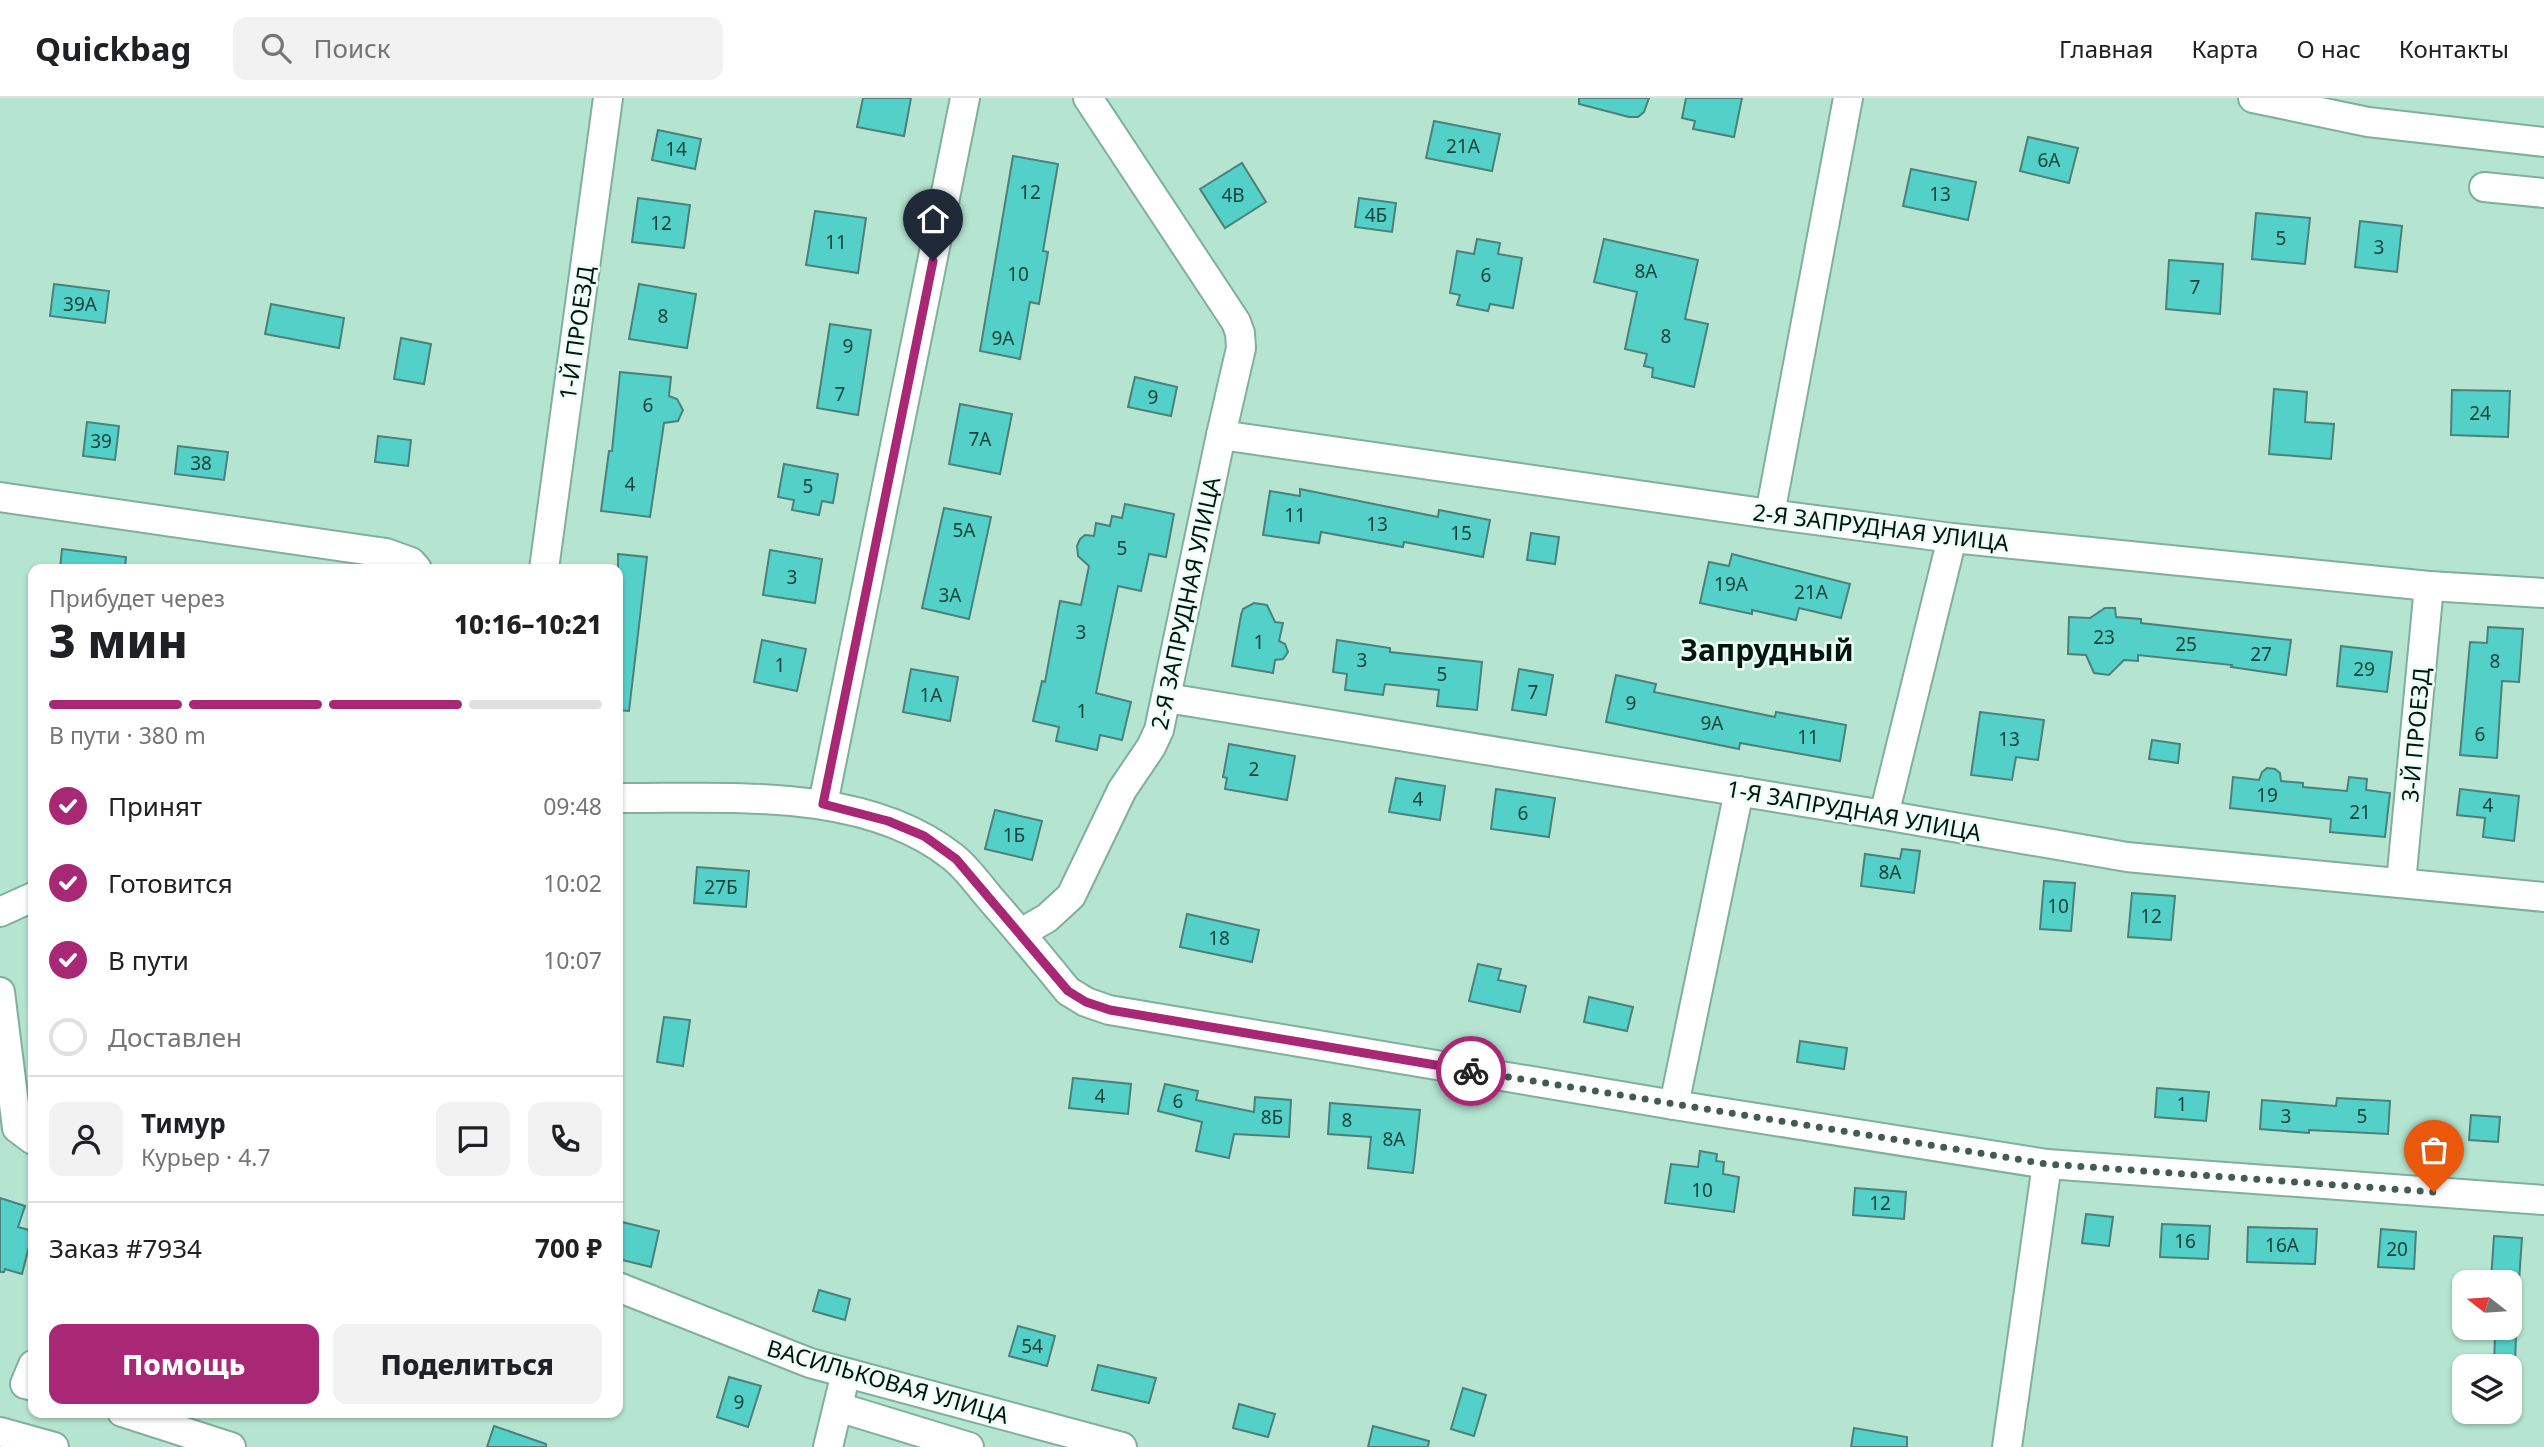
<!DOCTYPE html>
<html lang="ru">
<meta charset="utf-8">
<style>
body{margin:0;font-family:"Noto Sans",sans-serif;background:#f2f2f2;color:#202124;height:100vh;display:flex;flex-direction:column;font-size:26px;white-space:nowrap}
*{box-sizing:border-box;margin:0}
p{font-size:23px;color:#757577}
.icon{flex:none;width:38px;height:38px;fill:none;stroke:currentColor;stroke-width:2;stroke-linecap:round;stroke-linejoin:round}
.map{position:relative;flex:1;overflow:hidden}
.details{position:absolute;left:28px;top:466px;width:595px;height:854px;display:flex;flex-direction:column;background:#fff;border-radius:14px;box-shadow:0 2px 5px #0004}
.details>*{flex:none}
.needle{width:46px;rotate:287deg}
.tools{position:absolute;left:2452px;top:1172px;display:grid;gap:14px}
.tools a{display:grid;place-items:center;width:70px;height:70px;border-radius:14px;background:#fff;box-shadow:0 2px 5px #0004;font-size:35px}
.pin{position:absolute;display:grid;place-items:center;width:60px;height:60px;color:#fff;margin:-72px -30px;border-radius:50% 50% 50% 0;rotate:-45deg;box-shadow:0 0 7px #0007}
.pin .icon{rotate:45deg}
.courier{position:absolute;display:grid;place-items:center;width:70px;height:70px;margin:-35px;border:5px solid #a82876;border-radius:50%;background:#fff;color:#222;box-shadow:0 2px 9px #0007}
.summary em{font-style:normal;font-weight:800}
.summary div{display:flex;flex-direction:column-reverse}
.summary{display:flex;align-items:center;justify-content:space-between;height:119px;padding:0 21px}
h1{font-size:46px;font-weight:800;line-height:52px}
.bar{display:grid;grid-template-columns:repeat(4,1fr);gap:10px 7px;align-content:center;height:84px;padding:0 21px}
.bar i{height:9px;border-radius:5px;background:#e0e0e0}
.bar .current{background:#a82876}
.bar p{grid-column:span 4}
.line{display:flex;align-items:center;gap:18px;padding:0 21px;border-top:2px solid #e0e0e0}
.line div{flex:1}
.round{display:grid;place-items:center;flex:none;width:74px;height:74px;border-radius:14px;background:#f2f2f2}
ol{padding:0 21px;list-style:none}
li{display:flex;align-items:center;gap:21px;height:77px}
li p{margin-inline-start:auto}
li .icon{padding:7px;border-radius:50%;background:#a82876;color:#fff;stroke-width:4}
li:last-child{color:#757577}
li i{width:38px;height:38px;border:4px solid #e0e0e0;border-radius:50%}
.action{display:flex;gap:14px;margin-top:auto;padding:14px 21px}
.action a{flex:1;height:80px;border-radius:14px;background:#a82876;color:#fff;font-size:28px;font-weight:800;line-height:80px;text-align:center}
.action a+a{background:#f2f2f2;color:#202124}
header{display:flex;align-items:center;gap:42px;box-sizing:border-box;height:98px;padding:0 35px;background:#fff;border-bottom:2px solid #e0e0e0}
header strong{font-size:33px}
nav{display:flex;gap:38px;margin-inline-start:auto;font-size:24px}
.search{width:490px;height:63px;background:#f2f2f2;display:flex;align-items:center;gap:18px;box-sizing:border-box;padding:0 24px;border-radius:14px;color:#757577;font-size:26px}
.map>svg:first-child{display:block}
.building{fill:#53d1c8;stroke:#4b807b;stroke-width:2}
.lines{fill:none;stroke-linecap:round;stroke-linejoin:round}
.minor-casing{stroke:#80af9c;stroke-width:32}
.minor{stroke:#fff;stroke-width:28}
.done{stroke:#415d52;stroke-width:7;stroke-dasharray:0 12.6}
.route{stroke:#a82876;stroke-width:9}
.labels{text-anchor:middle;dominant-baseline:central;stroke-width:5;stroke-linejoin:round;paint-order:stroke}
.number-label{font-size:19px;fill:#17433c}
.street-label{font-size:23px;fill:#03140e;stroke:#ecfff7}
.district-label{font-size:30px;font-weight:bold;fill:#03140e;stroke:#ecfff7}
</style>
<header>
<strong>Quickbag</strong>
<div class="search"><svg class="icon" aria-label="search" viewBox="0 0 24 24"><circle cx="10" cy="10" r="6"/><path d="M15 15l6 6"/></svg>Поиск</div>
<nav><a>Главная</a><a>Карта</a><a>О нас</a><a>Контакты</a></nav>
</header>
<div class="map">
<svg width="2544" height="1349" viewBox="0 0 2544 1349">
<rect width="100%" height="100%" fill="#b5e5d1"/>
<!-- building -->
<g class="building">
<polygon points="863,0 911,0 904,38 857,29"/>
<polygon points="1579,0 1649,0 1644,14 1638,19 1629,19 1579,6"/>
<polygon points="1686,0 1742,0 1734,39 1693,31 1695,23 1682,20"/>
<polygon points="1434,23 1500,36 1492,73 1426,60"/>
<polygon points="658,32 701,41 695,71 652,62"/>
<polygon points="2028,39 2078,50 2069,85 2020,73"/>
<polygon points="1013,58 1058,66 1043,153 1048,154 1039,206 1030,204 1020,261 980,253"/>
<polygon points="1242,65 1266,104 1225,130 1200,91"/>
<polygon points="1911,71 1976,84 1968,122 1903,108"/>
<polygon points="638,100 690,107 684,150 632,144"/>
<polygon points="1359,100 1396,105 1392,134 1355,129"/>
<polygon points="815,113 866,120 858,175 806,167"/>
<polygon points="2256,115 2310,120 2305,166 2252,161"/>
<polygon points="2360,123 2402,128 2397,174 2355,169"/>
<polygon points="1477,141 1500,145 1498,156 1522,160 1513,210 1490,206 1488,213 1457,207 1460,197 1450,195 1457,153 1474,156"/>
<polygon points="1604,141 1698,162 1685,221 1708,226 1694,289 1652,279 1653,270 1644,268 1647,256 1625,251 1637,194 1594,184"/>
<polygon points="2169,162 2223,166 2220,216 2166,211"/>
<polygon points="54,186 109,193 105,225 50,218"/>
<polygon points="639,186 696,196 687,250 629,241"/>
<polygon points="271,206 344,220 339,250 265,236"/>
<polygon points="830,226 871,232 858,317 817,310"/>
<polygon points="401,240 431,246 424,286 394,281"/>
<polygon points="620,274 671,279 669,298 677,301 683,312 678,323 664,325 650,419 601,413 609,353 612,353"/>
<polygon points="1135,279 1177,289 1171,318 1128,309"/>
<polygon points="2274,291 2307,294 2305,324 2334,326 2331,361 2269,356"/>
<polygon points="2452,292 2510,293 2508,339 2451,337"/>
<polygon points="960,306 1012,316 1000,376 949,366"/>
<polygon points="87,324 119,328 115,362 83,358"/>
<polygon points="378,338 411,342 408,368 375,364"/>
<polygon points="178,348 228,354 224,382 175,376"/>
<polygon points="784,366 838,376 833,405 822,403 819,417 792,412 794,402 778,399"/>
<polygon points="1300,391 1438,419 1439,412 1490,422 1483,459 1404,444 1403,449 1321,434 1319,445 1263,437 1270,393 1300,398"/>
<polygon points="1125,406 1174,416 1166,459 1149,456 1141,493 1118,488 1096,595 1131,604 1122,642 1100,637 1097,652 1056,643 1059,629 1033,623 1042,583 1045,584 1060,503 1081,507 1089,468 1078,458 1077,448 1080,441 1085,437 1094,438 1096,425 1110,428 1112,418 1122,420"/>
<polygon points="944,410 991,419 969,521 922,510"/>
<polygon points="1531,435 1559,439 1555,466 1527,462"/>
<polygon points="62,451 126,459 125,471 60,471"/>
<polygon points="770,452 822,461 815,505 763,497"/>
<polygon points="618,456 647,459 629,613 618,612"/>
<polygon points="1732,456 1850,486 1841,520 1799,510 1796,522 1752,512 1752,516 1700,505 1709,464 1729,468"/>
<polygon points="1254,505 1267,507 1275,524 1283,525 1279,543 1285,546 1288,554 1283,561 1275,562 1273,575 1232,568 1241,517 1243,511"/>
<polygon points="2105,510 2115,510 2116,519 2141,521 2141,525 2291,542 2286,577 2231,569 2232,567 2138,557 2138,563 2124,562 2109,577 2094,575 2086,557 2068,556 2069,519 2090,520"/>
<polygon points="2488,529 2523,531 2519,584 2502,583 2497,660 2460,657 2470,544 2487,545"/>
<polygon points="762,542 806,551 797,593 754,584"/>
<polygon points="1337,542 1390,550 1390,554 1482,564 1477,612 1437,608 1439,592 1385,586 1383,597 1345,592 1347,576 1333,574"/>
<polygon points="2341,548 2392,554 2387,594 2337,588"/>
<polygon points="911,571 958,579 950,623 903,614"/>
<polygon points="1519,571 1553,577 1546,617 1512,612"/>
<polygon points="1616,577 1656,586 1654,594 1775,619 1776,614 1846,627 1840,663 1740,645 1739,651 1606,624"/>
<polygon points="1980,614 2044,622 2038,662 2016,659 2012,682 1971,677"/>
<polygon points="2152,642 2180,646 2178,665 2149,661"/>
<polygon points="1229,646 1295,658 1287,702 1225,691 1227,680 1223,679"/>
<polygon points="2267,670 2275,671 2280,675 2281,683 2303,685 2303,689 2347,693 2349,679 2367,681 2366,692 2390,695 2385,739 2330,734 2331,721 2230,710 2233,679 2259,682 2262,674"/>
<polygon points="1396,680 1445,688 1440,722 1389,714"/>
<polygon points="1496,691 1555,700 1549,739 1491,731"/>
<polygon points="2460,691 2519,698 2514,743 2483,739 2485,720 2457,717"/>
<polygon points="995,712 1042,723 1032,762 985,751"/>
<polygon points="1902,751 1920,753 1914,795 1861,788 1865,756 1900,761"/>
<polygon points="697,769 749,773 746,809 694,805"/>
<polygon points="2044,783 2075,785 2071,833 2040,831"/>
<polygon points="2132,795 2175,798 2171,842 2128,839"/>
<polygon points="1187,816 1259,832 1252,864 1180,849"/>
<polygon points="1478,866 1501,871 1498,882 1526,888 1520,914 1469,903"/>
<polygon points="1589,899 1633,909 1627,933 1584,924"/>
<polygon points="664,919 690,922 683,968 657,964"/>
<polygon points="1800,943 1847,950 1844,971 1797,964"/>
<polygon points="1073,980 1131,986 1128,1016 1069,1010"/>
<polygon points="1165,986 1198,993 1196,1002 1254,1014 1255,999 1291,1002 1289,1039 1234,1036 1229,1060 1196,1053 1202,1024 1158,1013"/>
<polygon points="2157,990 2209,994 2206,1023 2155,1019"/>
<polygon points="2337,1000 2390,1003 2388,1036 2309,1032 2309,1035 2260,1031 2262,1002 2336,1008"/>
<polygon points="1330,1005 1420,1012 1413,1075 1368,1070 1371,1039 1328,1036"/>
<polygon points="2471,1017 2500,1019 2498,1044 2469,1042"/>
<polygon points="1700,1053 1717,1056 1716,1063 1724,1064 1723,1076 1739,1079 1734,1114 1665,1105 1671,1066 1698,1069"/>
<polygon points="1855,1090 1906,1094 1904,1121 1853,1117"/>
<polygon points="0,1100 25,1108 18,1129 33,1133 22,1176 5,1171 4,1174 0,1174"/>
<polygon points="2086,1116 2113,1119 2109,1148 2082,1145"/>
<polygon points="618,1123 659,1133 651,1169 618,1161"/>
<polygon points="2162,1126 2210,1128 2208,1161 2160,1159"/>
<polygon points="2248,1129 2317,1131 2315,1166 2247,1164"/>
<polygon points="2381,1131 2416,1134 2414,1171 2378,1169"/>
<polygon points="2494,1138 2522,1140 2519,1183 2491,1181"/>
<polygon points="819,1192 850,1201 845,1222 813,1213"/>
<polygon points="1018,1228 1055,1238 1047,1268 1009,1258"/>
<polygon points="2495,1236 2516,1236 2515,1269 2494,1269"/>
<polygon points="1098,1267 1156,1280 1149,1305 1092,1292"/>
<polygon points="729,1279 761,1288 748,1329 717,1319"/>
<polygon points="1463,1290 1486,1297 1474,1338 1451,1331"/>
<polygon points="1239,1306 1275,1316 1268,1339 1233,1330"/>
<polygon points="494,1328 546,1346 546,1349 487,1349"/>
<polygon points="1373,1328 1429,1343 1428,1349 1368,1349"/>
<polygon points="1854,1330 1907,1339 1907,1349 1851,1349"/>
</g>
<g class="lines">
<!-- minor casing -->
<g class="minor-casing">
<g id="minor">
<polyline points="1088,0 1236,224 1240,235 1241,250 1221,337"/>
<polyline points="2253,0 2368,24 2544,44"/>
<polyline points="2484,89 2544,95"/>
<polyline points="0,399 386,455 411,464 417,471"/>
<polyline points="1770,416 1848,0"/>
<polyline points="544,471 608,0"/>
<polyline points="1167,600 1884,717 2127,759 2544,799"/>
<path d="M618,700C726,701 864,688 953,759C967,770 978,786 989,799C1016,830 1042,861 1068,893L1086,904L1109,912L1674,1007L2047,1066L2544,1102"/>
<polyline points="823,706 965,0"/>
<polyline points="1884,717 1952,440"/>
<polyline points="2401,785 2429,488"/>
<polyline points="0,814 33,799"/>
<polyline points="1021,835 1047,820 1071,798 1122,692 1151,649 1159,632 1221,337 1770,416 1952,440 2429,488 2544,495"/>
<polyline points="0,894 17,1030 33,1042"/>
<polyline points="1674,1007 1739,693"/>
<polyline points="618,1189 810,1265 1122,1349"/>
<polyline points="33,1267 25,1286 33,1288"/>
<polyline points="838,1309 969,1349"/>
<polyline points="122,1314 231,1349"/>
<polyline points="0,1334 54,1349"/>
<polyline points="828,1349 842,1291"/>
<polyline points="2007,1349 2047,1066"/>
</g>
</g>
<!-- minor -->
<use href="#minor" class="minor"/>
</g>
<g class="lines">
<!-- done -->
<polyline class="done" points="1471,973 2047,1066 2434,1094"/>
<!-- route -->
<polyline class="route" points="933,163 823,706 888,723 924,738 956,761 1068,893 1086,904 1110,912 1471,973"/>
</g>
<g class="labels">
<!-- number labels -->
<g class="number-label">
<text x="1463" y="48">21А</text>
<text x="676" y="51">14</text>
<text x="2049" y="62">6А</text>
<text x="1030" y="94">12</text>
<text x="1940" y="96">13</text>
<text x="1233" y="97">4В</text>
<text x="1376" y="117">4Б</text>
<text x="661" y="125">12</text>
<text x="2281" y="140">5</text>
<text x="836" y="144">11</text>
<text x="2379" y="149">3</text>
<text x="1646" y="173">8А</text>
<text x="1018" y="176">10</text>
<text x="1486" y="177">6</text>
<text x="2195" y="189">7</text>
<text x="80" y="206">39А</text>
<text x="663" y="218">8</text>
<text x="1666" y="238">8</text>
<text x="1003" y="240">9А</text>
<text x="848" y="248">9</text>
<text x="840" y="296">7</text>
<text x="1153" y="299">9</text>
<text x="648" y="307">6</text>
<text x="2480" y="315">24</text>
<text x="980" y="341">7А</text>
<text x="101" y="343">39</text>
<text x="201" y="365">38</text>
<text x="630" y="386">4</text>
<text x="808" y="388">5</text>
<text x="1295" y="417">11</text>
<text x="1377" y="426">13</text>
<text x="964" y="432">5А</text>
<text x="1461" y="435">15</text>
<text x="1122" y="450">5</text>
<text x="792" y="479">3</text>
<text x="1731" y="486">19А</text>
<text x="1811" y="494">21А</text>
<text x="950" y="497">3А</text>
<text x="1081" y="534">3</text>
<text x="2104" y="539">23</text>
<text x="1259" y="544">1</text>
<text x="2186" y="546">25</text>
<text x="2261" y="556">27</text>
<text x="1362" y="562">3</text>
<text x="2495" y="563">8</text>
<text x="780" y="567">1</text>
<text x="2364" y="571">29</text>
<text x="1442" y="576">5</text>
<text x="1533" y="594">7</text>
<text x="931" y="597">1А</text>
<text x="1631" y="605">9</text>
<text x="1082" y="613">1</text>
<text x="1712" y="625">9А</text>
<text x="2480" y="636">6</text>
<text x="1808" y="639">11</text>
<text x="2009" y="641">13</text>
<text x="1254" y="671">2</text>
<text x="2267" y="697">19</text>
<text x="1418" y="701">4</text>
<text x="2488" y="707">4</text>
<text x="2360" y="714">21</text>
<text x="1523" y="715">6</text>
<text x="1014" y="737">1Б</text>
<text x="1890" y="774">8А</text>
<text x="721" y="789">27Б</text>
<text x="2058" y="808">10</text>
<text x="2151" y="818">12</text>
<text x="1219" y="840">18</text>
<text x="1100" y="998">4</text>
<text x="1178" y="1003">6</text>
<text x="2182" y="1006">1</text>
<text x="2286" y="1018">3</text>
<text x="2362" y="1018">5</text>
<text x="1272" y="1019">8Б</text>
<text x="1347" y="1022">8</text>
<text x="1394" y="1041">8А</text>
<text x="1702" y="1092">10</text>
<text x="1880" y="1105">12</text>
<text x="2185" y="1143">16</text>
<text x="2282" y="1147">16А</text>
<text x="2397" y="1151">20</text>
<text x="1032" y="1248">54</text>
<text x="739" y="1304">9</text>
</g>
<!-- street labels -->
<g class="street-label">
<text transform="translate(576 235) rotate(-82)">1-Й ПРОЕЗД</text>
<text transform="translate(1881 429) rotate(7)">2-Я ЗАПРУДНАЯ УЛИЦА</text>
<text transform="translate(1185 505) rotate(-78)">2-Я ЗАПРУДНАЯ УЛИЦА</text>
<text transform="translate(2415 637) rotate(-85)">3-Й ПРОЕЗД</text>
<text transform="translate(1854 712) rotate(10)">1-Я ЗАПРУДНАЯ УЛИЦА</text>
<text transform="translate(888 1283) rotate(16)">ВАСИЛЬКОВАЯ УЛИЦА</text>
</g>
<!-- district labels -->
<g class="district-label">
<text x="1767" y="551">Запрудный</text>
</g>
</g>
</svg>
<div class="tools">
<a><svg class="needle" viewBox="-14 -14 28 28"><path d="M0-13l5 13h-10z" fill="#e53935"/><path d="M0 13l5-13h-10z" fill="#757577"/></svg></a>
<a><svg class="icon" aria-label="layers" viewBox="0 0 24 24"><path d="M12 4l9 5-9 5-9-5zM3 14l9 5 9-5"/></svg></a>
</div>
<div class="pin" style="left:2434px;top:1094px;background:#ea580c"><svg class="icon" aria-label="bag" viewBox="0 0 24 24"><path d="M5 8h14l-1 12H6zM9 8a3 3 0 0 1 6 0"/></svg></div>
<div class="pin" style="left:933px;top:163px;background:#1f2937"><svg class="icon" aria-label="home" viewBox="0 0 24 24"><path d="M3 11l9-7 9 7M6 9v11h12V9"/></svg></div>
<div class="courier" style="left:1471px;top:973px"><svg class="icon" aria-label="bike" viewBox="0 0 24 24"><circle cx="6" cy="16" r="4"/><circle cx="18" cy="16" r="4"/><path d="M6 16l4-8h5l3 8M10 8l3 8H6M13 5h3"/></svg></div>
<section class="details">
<div class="summary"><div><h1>3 мин</h1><p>Прибудет через</p></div><em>10:16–10:21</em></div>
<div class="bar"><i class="current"></i><i class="current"></i><i class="current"></i><i></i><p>В пути · 380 m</p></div>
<ol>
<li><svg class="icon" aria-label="check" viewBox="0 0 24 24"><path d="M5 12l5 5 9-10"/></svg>Принят<p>09:48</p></li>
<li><svg class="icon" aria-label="check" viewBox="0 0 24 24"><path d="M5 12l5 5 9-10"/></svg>Готовится<p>10:02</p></li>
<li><svg class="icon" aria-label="check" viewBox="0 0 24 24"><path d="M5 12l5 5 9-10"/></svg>В пути<p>10:07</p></li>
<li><i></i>Доставлен</li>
</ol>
<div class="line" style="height:126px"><a class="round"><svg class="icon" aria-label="person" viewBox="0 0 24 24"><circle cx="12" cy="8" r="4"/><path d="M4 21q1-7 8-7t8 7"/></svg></a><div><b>Тимур</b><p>Курьер · 4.7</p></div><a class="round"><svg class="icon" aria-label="chat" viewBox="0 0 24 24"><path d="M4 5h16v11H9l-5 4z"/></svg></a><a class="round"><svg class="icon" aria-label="phone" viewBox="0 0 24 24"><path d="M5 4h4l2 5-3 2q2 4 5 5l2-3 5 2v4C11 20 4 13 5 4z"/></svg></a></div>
<div class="line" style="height:91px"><div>Заказ #7934</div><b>700 ₽</b></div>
<div class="action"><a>Помощь</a><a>Поделиться</a></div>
</section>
</div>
